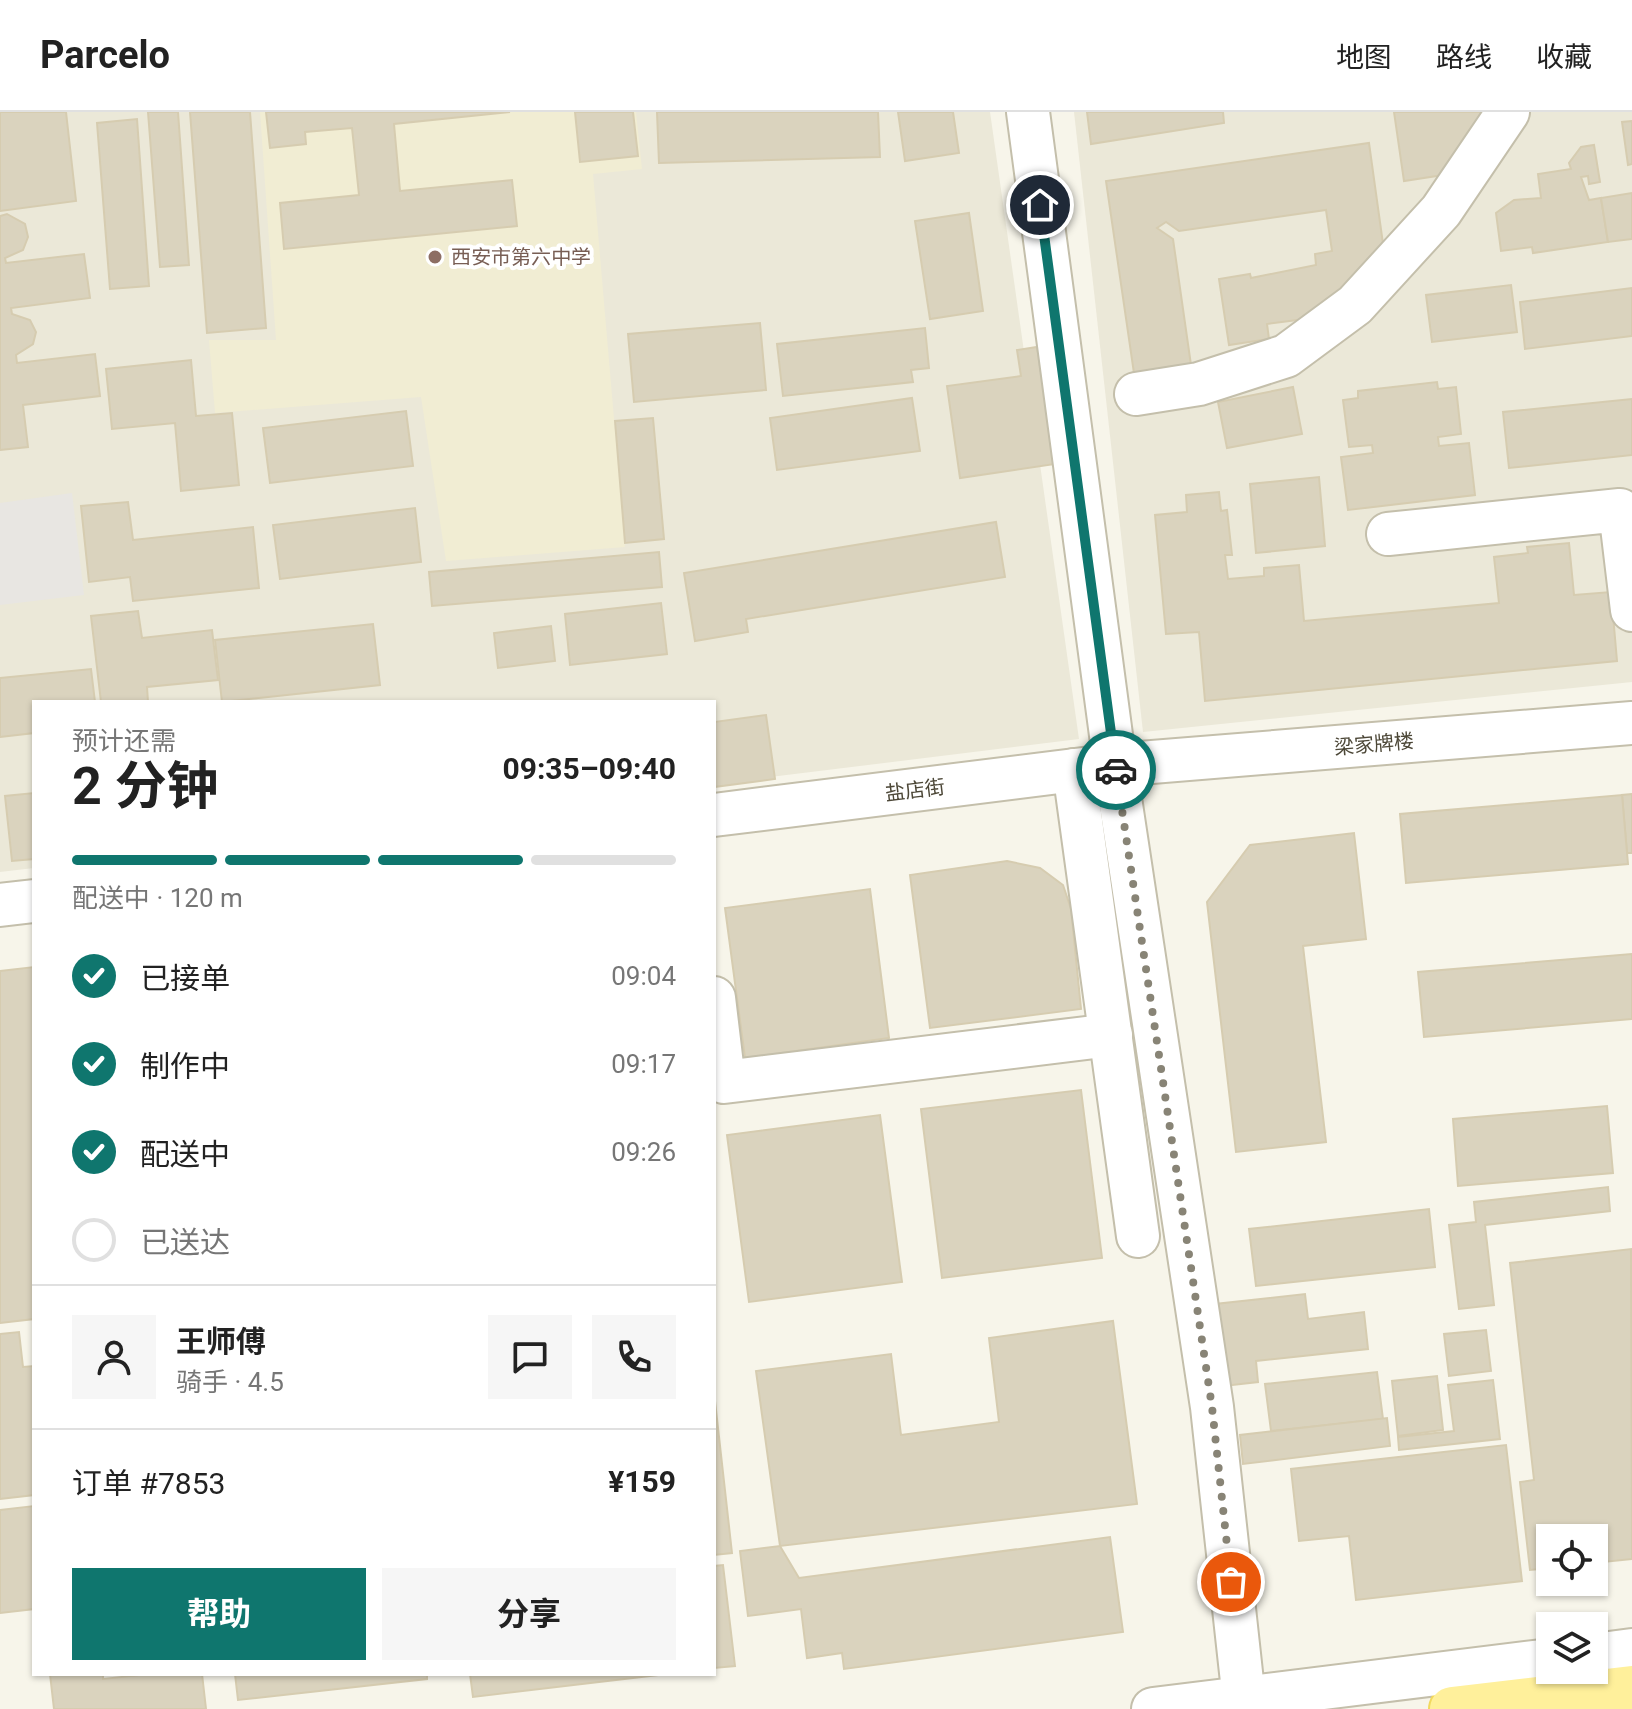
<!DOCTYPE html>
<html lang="zh">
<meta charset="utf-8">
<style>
body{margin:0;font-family:Roboto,"Noto Sans SC",sans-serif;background:#f6f6f6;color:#222;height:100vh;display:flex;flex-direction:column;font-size:30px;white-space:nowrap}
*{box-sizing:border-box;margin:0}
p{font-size:26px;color:#767676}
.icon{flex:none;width:44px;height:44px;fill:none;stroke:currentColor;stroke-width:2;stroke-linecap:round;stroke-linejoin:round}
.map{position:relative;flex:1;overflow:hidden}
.panel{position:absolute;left:32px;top:588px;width:684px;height:976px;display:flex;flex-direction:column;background:#fff;border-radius:0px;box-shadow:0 2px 6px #0004}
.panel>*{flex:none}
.buttons{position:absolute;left:1536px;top:1412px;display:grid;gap:16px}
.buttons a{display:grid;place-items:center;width:72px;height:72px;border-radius:0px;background:#fff;box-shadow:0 2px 6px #0004;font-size:40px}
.pin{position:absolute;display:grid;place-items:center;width:68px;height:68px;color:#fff;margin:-34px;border:4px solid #fff;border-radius:50%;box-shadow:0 2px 8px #0007}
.courier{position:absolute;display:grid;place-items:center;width:80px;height:80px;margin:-40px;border:6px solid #0f766e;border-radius:50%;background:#fff;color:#222;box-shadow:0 2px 10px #0007}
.overview em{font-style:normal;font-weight:700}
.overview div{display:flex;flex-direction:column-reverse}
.overview{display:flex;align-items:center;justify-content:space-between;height:136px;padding:0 40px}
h1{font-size:52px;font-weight:700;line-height:60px}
.bar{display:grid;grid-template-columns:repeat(4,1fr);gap:12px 8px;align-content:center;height:96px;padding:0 40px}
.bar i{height:10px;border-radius:6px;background:#e0e0e0}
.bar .on{background:#0f766e}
.bar p{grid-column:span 4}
.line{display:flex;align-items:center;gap:20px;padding:0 40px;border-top:2px solid #e0e0e0}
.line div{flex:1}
.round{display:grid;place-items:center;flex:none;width:84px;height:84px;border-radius:0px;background:#f6f6f6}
ol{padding:0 40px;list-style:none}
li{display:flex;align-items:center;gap:24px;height:88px}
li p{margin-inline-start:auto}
li .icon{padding:8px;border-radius:50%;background:#0f766e;color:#fff;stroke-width:4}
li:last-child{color:#767676}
li i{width:44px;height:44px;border:4px solid #e0e0e0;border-radius:50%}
.cta{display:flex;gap:16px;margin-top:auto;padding:16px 40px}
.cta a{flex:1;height:92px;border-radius:0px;background:#0f766e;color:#fff;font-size:32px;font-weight:700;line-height:92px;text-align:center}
.cta a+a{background:#f6f6f6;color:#222}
header{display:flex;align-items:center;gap:48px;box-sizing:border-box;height:112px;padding:0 40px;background:#fff;border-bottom:2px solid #e0e0e0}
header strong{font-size:38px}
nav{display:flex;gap:44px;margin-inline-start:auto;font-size:28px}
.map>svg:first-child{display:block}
.residential{fill:#ebe8d8}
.education{fill:#f1edd3}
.parking{fill:#e8e6e2}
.building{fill:#dad3be;stroke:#d6ccb0;stroke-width:2}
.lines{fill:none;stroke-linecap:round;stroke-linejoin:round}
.minor-casing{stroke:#c4bfab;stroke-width:46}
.major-casing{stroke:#f2d95d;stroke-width:48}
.minor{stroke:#fff;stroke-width:42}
.major{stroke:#fff09b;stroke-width:44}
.done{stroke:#888476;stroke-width:8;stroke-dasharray:0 14.4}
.route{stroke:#0f766e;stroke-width:10}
.education-dot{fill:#8d6e63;stroke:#fff;stroke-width:3}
.labels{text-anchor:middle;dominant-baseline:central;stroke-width:8;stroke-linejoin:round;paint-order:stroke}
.education-label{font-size:20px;fill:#785e54;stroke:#fff;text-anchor:start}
.street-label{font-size:20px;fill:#4c4737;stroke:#fff}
</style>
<header>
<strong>Parcelo</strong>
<nav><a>地图</a><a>路线</a><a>收藏</a></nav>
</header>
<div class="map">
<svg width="1632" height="1597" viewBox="0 0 1632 1597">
<rect width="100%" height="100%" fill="#f7f5ea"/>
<!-- residential -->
<g class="residential">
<polygon points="0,0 990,0 1079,627 714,672 714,590 34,590 34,756 0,760"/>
<polygon points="1074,0 1632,0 1632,570 1143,620"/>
</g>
<!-- education -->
<polygon class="education" points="260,0 636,0 642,57 593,62 625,435 446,449 421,285 215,301 209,228 276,228"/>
<!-- parking -->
<polygon class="parking" points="72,381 84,483 0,493 0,391"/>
<!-- building -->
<g class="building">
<polygon points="0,0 66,0 76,89 0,99"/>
<polygon points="148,0 178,0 189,153 160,155"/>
<polygon points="190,0 250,0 266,216 207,221"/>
<polygon points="266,0 510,0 394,12 400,79 512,68 517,114 284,137 280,91 359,83 352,16 305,20 306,32 270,36"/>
<polygon points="575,0 633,0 638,44 580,50"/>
<polygon points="657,0 878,0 880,45 659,51"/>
<polygon points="898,0 953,0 959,41 905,49"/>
<polygon points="1087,0 1223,0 1224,11 1091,32"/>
<polygon points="1394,0 1495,0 1484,19 1468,21 1471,42 1456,61 1404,69"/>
<polygon points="137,7 149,174 110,177 97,11"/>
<polygon points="1632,9 1632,52 1628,53 1622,10"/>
<polygon points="1369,31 1384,139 1332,190 1305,207 1267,212 1269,227 1229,233 1219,167 1250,162 1251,166 1316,153 1315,142 1332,139 1326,98 1179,119 1166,110 1157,116 1173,127 1192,260 1135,268 1106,69"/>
<polygon points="1594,33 1600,70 1589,72 1588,64 1581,65 1589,88 1601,86 1608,130 1533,141 1532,135 1501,139 1496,101 1514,88 1541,86 1538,62 1571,57 1569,51 1581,35"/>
<polygon points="1632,81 1632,127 1608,130 1601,86"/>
<polygon points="969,101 983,199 930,207 915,109"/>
<polygon points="7,102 25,112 28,125 23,138 5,146 6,151 84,142 90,186 11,196 12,202 30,208 36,220 33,232 16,243 17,251 95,242 100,284 23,293 28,335 0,338 0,104"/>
<polygon points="1511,173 1517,220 1432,230 1426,183"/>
<polygon points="1632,176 1632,224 1525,237 1520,190"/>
<polygon points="760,211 766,278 634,290 628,222"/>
<polygon points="925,216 929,256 911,258 913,270 783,284 777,232"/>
<polygon points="1037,235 1055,352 960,366 947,274 1021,264 1017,238"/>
<polygon points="191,248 196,304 232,301 239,373 181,379 175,311 112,317 106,257"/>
<polygon points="1437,270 1438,277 1456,275 1461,322 1438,325 1439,334 1469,331 1475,383 1348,398 1341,345 1373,341 1372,333 1349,335 1343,288 1358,286 1358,279"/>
<polygon points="1293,275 1302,322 1227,336 1218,290"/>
<polygon points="912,286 920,339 777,358 770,306"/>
<polygon points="1632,287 1632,343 1509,356 1503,300"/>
<polygon points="406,299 413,354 270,371 263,316"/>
<polygon points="653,306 664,427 625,431 615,309"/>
<polygon points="1319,365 1325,434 1256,441 1250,372"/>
<polygon points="1219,380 1221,399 1227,398 1232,443 1225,443 1228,467 1264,464 1264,456 1299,453 1304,509 1499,491 1494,445 1528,441 1527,435 1569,431 1574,483 1611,480 1617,549 1205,589 1199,520 1166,522 1155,403 1187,400 1186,383"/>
<polygon points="128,390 133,428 253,415 259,476 133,489 130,465 89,470 81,394"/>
<polygon points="415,396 421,450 280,467 273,413"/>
<polygon points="996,410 1005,465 746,507 748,520 695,529 684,461"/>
<polygon points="659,440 662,475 432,494 429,460"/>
<polygon points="661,491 667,542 570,553 565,502"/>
<polygon points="138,499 142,526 212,518 218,568 147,575 148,590 101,590 91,504"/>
<polygon points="373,512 380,573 222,590 215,528"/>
<polygon points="551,514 555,549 498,556 494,521"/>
<polygon points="91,557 95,590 34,590 34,621 0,625 0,566"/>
<polygon points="766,603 775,667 714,675 714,610"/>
<polygon points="34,681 34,747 12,749 5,684"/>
<polygon points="1632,682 1632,741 1627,741 1622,683"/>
<polygon points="1622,683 1628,752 1406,771 1400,702"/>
<polygon points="1354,721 1366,827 1303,834 1326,1030 1236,1040 1207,790 1250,733"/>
<polygon points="1007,749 1040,756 1063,773 1071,797 1081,897 930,916 910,763"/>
<polygon points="870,777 889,926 745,946 725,796"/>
<polygon points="1632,842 1632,907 1424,925 1418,860"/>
<polygon points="34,855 34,1207 0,1211 0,859"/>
<polygon points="1081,978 1102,1146 942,1166 921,997"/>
<polygon points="1607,994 1613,1061 1458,1074 1453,1007"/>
<polygon points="880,1003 902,1170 749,1190 727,1023"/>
<polygon points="1608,1075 1610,1099 1485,1113 1494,1193 1459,1197 1449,1113 1476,1110 1474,1090"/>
<polygon points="1429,1097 1435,1155 1256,1174 1249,1117"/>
<polygon points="1631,1137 1632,1447 1594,1451 1594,1426 1550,1426 1550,1456 1530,1458 1520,1370 1534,1368 1510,1151"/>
<polygon points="1305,1182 1308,1207 1364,1200 1368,1237 1256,1249 1258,1270 1215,1275 1206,1193"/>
<polygon points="1113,1209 1137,1392 780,1434 756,1259 891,1242 901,1323 999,1310 989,1226"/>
<polygon points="1486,1218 1491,1259 1449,1264 1444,1222"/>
<polygon points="19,1220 23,1255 34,1254 34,1383 0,1387 0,1222"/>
<polygon points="1377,1260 1383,1307 1271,1319 1265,1272"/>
<polygon points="1437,1264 1443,1318 1398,1324 1392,1269"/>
<polygon points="1493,1268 1500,1327 1399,1338 1398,1325 1454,1319 1448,1273"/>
<polygon points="714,1280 732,1441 714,1443"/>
<polygon points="1387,1306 1390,1334 1243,1352 1240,1323"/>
<polygon points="1506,1333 1522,1469 1356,1488 1349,1424 1299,1429 1291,1357"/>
<polygon points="34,1394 34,1497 0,1501 0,1398"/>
<polygon points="1110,1425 1123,1520 844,1557 842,1541 807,1546 801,1497 748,1504 740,1439 780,1434 799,1466"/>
<polygon points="723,1453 735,1554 714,1556 714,1454"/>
<polygon points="50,1562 103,1562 103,1567 150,1562 202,1562 206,1597 54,1597"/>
<polygon points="235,1562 427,1562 427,1567 238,1588"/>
<polygon points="470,1562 667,1562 473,1585"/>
</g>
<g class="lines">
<!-- minor casing -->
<g class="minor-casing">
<g id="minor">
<polyline points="1028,0 1115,653 1212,1295 1245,1597"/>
<polyline points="1136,282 1199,272 1286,244 1355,193 1441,99 1508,0"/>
<polyline points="1388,422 1620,398 1632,498"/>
<polyline points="1074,658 1138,1124"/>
<polyline points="714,703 1115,653 1632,611"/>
<polyline points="0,793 34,789"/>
<polyline points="714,886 724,970 1111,923"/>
<polyline points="1594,1543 1632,1538"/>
<polyline points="1153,1597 1550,1548"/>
</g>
</g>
<!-- major casing -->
<g class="major-casing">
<polyline id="major" points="1452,1597 1632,1576"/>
</g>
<!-- minor -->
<use href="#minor" class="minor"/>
<!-- major -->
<use href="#major" class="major"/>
</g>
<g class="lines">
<!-- done -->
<polyline class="done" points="1116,658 1212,1295 1231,1470"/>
<!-- route -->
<polyline class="route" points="1040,93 1116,658"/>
</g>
<!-- markers -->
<circle class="education-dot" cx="435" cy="145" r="8"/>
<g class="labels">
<!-- education labels -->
<g class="education-label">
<text x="451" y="145">西安市第六中学</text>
</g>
<!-- street labels -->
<g class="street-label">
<text transform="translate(1374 632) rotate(-5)">梁家牌楼</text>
<text transform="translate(915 678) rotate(-7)">盐店街</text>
</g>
</g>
</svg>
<div class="buttons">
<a><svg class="icon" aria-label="locate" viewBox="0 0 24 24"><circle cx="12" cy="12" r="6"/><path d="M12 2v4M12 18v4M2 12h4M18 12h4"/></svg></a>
<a><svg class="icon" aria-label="layers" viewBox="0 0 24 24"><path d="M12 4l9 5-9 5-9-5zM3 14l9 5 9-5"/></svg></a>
</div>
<div class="pin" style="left:1231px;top:1470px;background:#ea580c"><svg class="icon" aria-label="bag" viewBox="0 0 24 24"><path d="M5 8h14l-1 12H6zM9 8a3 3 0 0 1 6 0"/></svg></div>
<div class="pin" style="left:1040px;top:93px;background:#1f2937"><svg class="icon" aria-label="home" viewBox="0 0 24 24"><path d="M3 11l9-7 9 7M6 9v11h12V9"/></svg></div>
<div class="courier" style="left:1116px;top:658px"><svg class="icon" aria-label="car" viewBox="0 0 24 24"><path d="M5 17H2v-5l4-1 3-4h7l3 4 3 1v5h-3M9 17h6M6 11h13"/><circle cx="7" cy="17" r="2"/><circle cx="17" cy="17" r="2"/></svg></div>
<section class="panel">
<div class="overview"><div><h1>2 分钟</h1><p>预计还需</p></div><em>09:35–09:40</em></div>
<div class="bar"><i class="on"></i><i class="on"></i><i class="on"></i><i></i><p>配送中 · 120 m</p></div>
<ol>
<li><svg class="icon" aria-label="check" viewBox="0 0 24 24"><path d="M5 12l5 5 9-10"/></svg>已接单<p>09:04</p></li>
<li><svg class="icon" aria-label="check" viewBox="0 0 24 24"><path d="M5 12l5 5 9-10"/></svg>制作中<p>09:17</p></li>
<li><svg class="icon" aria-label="check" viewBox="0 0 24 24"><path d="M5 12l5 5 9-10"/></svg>配送中<p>09:26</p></li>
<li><i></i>已送达</li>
</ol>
<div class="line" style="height:144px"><a class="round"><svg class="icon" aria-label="person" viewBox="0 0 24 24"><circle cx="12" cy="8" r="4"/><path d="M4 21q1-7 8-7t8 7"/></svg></a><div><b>王师傅</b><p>骑手 · 4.5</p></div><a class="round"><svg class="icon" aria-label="chat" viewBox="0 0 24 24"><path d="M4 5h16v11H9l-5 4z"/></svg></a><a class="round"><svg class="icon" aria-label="phone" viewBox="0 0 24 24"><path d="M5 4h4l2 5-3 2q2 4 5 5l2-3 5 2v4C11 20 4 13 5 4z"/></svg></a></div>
<div class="line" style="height:104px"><div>订单 #7853</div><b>¥159</b></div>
<div class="cta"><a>帮助</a><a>分享</a></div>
</section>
</div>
